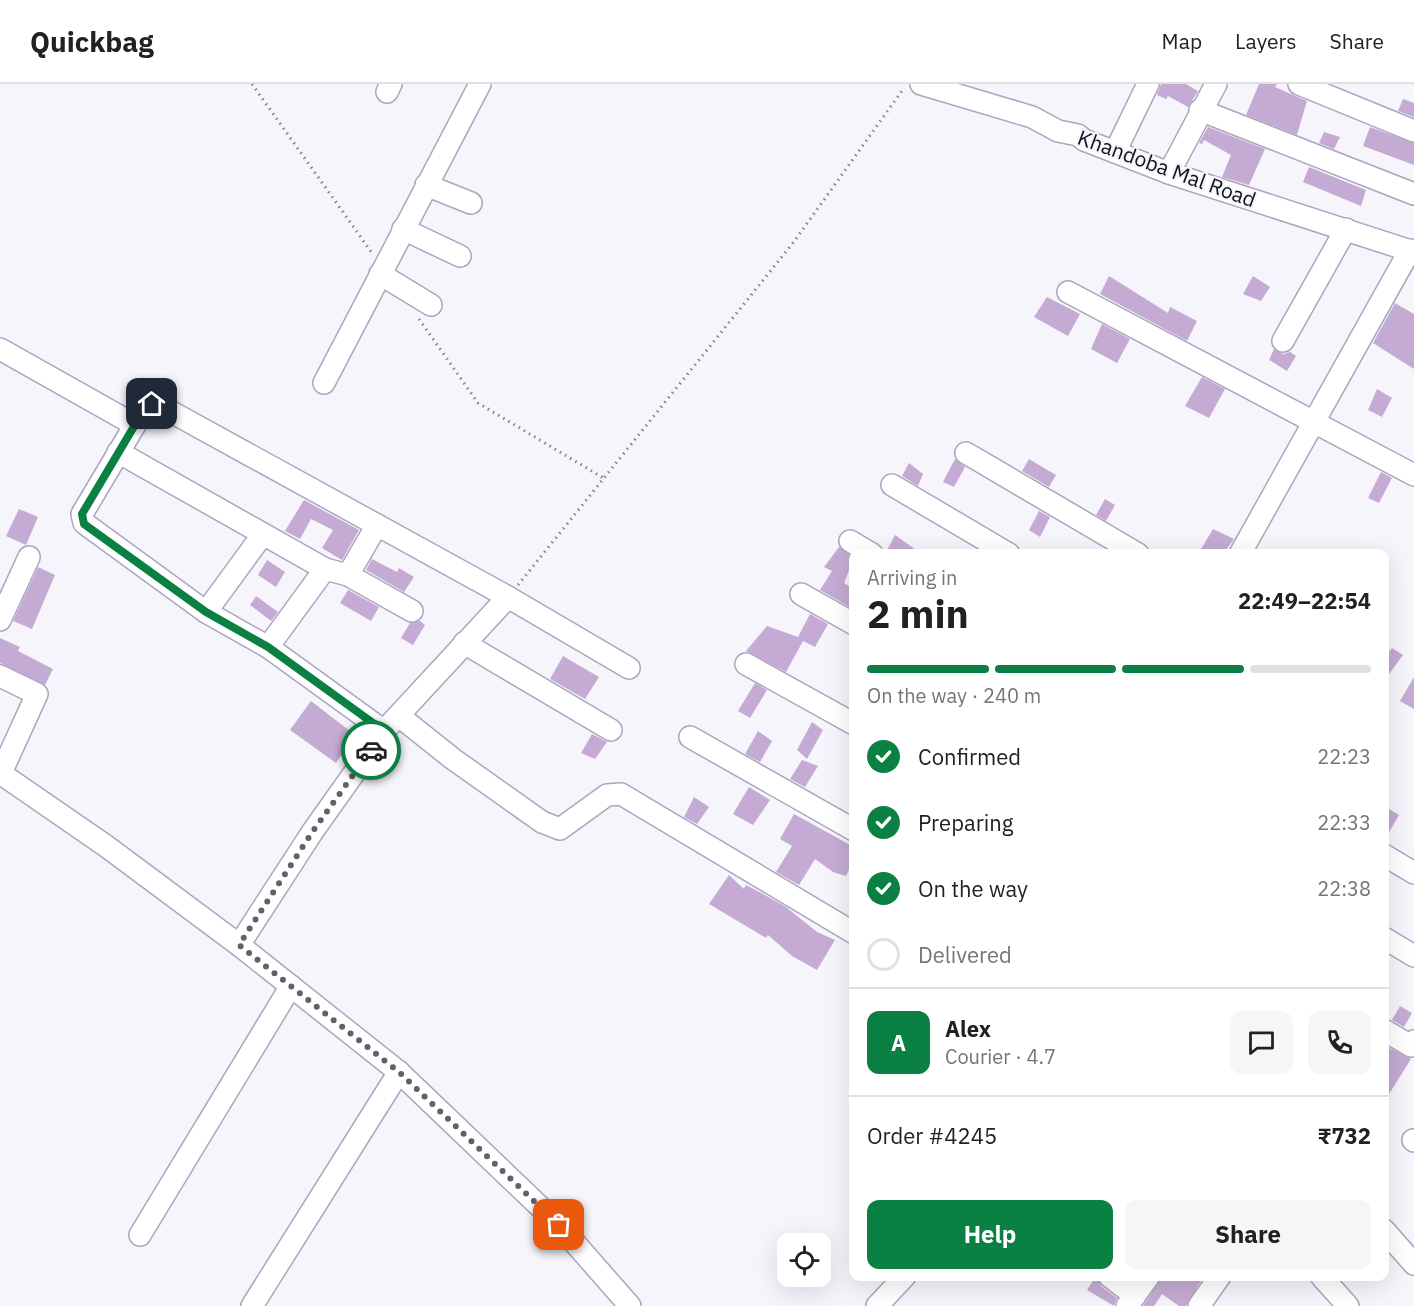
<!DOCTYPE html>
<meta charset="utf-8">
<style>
body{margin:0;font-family:"IBM Plex Sans",sans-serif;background:#f6f6f6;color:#202124;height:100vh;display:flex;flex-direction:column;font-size:22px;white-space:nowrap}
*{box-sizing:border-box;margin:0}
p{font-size:20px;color:#757577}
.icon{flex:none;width:33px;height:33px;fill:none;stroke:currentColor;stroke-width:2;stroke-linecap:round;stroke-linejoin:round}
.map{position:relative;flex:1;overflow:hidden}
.side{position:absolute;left:849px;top:465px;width:540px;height:732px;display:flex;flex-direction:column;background:#fff;border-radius:12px;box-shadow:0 6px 24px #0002}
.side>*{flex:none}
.tools{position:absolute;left:777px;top:1149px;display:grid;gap:12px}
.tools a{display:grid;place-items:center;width:54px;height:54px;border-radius:12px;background:#fff;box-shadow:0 6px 24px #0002;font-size:30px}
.pin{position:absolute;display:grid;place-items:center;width:51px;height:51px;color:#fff;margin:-26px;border-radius:12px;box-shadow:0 3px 9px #0006}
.courier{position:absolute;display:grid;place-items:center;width:60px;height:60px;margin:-30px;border:4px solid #0b8043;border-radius:50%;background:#fff;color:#222;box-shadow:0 2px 8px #0007}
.headline em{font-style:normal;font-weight:700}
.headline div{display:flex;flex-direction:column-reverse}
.headline{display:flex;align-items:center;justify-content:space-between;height:102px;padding:0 18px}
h1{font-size:39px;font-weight:700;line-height:45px}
.bar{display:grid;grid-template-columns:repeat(4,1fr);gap:9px 6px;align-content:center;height:72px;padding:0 18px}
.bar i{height:8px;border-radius:4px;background:#e0e0e0}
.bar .active{background:#0b8043}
.bar p{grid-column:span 4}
.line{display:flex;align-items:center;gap:15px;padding:0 18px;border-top:2px solid #e0e0e0}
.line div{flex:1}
.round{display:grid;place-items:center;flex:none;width:63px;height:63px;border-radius:12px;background:#f6f6f6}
ol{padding:0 18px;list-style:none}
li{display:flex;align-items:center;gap:18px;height:66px}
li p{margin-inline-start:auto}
li .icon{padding:6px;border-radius:50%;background:#0b8043;color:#fff;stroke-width:4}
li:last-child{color:#757577}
li i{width:33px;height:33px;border:3px solid #e0e0e0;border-radius:50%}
.primary-button{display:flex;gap:12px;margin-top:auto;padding:12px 18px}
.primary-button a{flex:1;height:69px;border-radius:12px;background:#0b8043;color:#fff;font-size:24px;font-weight:700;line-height:69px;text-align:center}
.primary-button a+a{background:#f6f6f6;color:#202124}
header{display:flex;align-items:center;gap:36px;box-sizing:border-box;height:84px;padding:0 30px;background:#fff;border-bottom:2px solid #e0e0e0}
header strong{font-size:28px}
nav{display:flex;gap:33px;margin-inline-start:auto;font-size:21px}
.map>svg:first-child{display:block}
.building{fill:#c5abd3}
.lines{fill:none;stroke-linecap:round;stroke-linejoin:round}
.minor-casing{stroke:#a9a6c0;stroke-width:24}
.path{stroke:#84838b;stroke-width:3;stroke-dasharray:1.5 4.5;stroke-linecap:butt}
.minor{stroke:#fff;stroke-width:21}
.done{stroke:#626169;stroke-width:6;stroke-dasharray:0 10.8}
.route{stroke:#0b8043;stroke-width:8}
.labels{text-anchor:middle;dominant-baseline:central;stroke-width:4.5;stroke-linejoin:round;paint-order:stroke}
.street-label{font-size:21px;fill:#13121b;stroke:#f6f5fb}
</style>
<header>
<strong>Quickbag</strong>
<nav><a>Map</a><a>Layers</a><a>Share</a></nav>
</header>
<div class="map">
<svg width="1414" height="1222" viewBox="0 0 1414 1222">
<rect width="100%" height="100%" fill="#f6f5fb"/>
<!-- building -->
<g class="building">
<polygon points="1161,0 1186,0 1198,7 1188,23 1168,12 1166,15 1157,11"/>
<polygon points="1259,0 1277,0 1275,3 1307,17 1297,51 1246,31"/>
<polygon points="1403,15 1414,19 1414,33 1398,27"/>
<polygon points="1208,43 1265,65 1249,101 1222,93 1231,71 1204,56 1202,60 1199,59"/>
<polygon points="1370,43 1414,59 1414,81 1363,62"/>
<polygon points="1324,48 1340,53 1334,65 1319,59"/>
<polygon points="1309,83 1366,106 1361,122 1303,98"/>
<polygon points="1109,192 1168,229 1170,223 1197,237 1187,257 1100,210"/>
<polygon points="1253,192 1270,203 1261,217 1243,210"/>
<polygon points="1047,213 1080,230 1068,252 1034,233"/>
<polygon points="1395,219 1414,230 1414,285 1373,259"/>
<polygon points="1102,240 1130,255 1117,279 1091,265"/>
<polygon points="1274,265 1283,270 1290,268 1296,272 1287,287 1269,276"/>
<polygon points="1202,293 1225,305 1209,334 1185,322"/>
<polygon points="1377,305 1392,314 1382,333 1368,326"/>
<polygon points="955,375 965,383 954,403 943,398"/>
<polygon points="1029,375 1056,391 1049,403 1022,387"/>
<polygon points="909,379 923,390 918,402 902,392"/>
<polygon points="1381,388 1392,394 1379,419 1368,414"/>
<polygon points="1105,415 1115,421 1106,437 1096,431"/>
<polygon points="304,416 359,446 342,476 322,464 333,446 311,435 300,455 285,447"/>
<polygon points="19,425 38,433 26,461 6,452"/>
<polygon points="1039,427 1050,433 1040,453 1029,446"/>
<polygon points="1213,445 1234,455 1223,470 1198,470"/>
<polygon points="895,451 922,470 885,470"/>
<polygon points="839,463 854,474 844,499 854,505 853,525 820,506 832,487 824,483"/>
<polygon points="372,475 397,488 399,484 414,493 404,508 366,486"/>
<polygon points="267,476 285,488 276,503 258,491"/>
<polygon points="38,483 55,491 32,545 13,537"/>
<polygon points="348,506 379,523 371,537 340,519"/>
<polygon points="256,512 278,528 271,537 250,521"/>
<polygon points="810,530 828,540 815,563 803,557 786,588 746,567 767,542 798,553"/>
<polygon points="420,537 425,541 413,561 401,554 410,539"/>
<polygon points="0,554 20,563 18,567 53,585 45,601 0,579"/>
<polygon points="1392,564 1403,571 1384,597 1384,574"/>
<polygon points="563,572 599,593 585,615 550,595"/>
<polygon points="1414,593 1414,625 1400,617"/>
<polygon points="755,599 767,606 750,634 738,627"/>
<polygon points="311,617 355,651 336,679 290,646"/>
<polygon points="812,638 823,646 807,675 797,666"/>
<polygon points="758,647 772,657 760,678 745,670"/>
<polygon points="592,650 607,658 595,675 581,669"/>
<polygon points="802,676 818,682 805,703 790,695"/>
<polygon points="749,703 770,716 753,741 733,730"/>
<polygon points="694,713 709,723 697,740 684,733"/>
<polygon points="1384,722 1399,731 1384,757"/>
<polygon points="794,730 854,763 854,776 846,792 833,788 815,775 799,801 776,788 792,762 780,755"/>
<polygon points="729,791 744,805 746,801 763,810 786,823 817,848 835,856 817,886 792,872 768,851 766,854 709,820"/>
<polygon points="1400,922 1412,929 1404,943 1392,936"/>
<polygon points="1384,961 1411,975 1384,1018"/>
<polygon points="1096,1192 1101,1202 1117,1214 1114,1222 1087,1206"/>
<polygon points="1162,1192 1198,1192 1202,1195 1186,1222 1179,1222 1162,1210 1154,1222 1143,1222"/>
</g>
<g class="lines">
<!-- minor casing -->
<g class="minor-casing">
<g id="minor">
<polyline points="921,0 1032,33 1058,47 1078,51 1084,56 1169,89 1414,168"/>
<polyline points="1299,0 1414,47"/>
<polyline points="387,8 391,0"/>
<polyline points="1200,26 1414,110"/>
<polyline points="1115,68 1148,0"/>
<polyline points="1169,89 1216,0"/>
<polyline points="426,101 471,119"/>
<polyline points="403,145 460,172"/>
<polyline points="380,190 431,221"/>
<polyline points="1068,208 1414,391"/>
<polyline points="1283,257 1346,145"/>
<polyline points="0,265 135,341"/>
<polyline points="324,299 480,0"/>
<polyline points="118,368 325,485 348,491 412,527"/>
<polyline points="966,369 1138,470"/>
<polyline points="892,401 1009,470"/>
<polyline points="850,457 872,470"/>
<polyline points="1240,470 1410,166"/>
<polyline points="348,491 377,441"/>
<polyline points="801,510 854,540"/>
<polyline points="206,528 263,450"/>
<polyline points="0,536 29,473"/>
<polyline points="464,559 611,646"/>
<polyline points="268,563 325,485"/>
<polyline points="746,580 854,640"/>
<polyline points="0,592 37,610 1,689"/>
<polyline points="399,632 453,675 542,738 560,745 607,711 621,710 854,849"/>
<polyline points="384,647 268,563 206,528 84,439 82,430 145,324 157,320 508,513 629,584"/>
<polyline points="690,653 854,746"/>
<polyline points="0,689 106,762 239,861 399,988 559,1141 630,1222"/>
<polyline points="1384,771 1414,789"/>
<polyline points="1384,854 1414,872"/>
<polyline points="239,861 313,747 384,647 508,513"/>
<polyline points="1384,946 1411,962 1414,957"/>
<polyline points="1413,1056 1414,1057"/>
<polyline points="1384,1146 1414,1180"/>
<polyline points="140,1151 291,902"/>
<polyline points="1109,1192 1135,1212"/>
<polyline points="1321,1192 1348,1222"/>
<polyline points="252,1222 399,988"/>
<polyline points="877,1222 905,1192"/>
<polyline points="1127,1222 1149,1192"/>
<polyline points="1199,1222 1220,1192"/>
</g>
</g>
<!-- path -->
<g class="path">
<polyline points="252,0 372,169"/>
<polyline points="419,235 478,319 605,395"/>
<polyline points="518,501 793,159 904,4"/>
</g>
<!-- minor -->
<use href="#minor" class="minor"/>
</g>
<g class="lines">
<!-- done -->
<polyline class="done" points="371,666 313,747 239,861 399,988 559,1141"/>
<!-- route -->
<polyline class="route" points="152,320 145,324 82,430 84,440 206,528 268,563 384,647 371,666"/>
</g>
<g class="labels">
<!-- street labels -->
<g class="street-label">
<text transform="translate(1167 84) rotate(20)">Khandoba Mal Road</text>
</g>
</g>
</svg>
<div class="tools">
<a><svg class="icon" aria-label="locate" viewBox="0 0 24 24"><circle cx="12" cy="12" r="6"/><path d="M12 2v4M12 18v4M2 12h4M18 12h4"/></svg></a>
</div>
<div class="pin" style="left:559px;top:1141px;background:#ea580c"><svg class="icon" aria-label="bag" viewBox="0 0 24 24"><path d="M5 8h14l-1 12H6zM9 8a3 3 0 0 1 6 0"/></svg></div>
<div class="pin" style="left:152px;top:320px;background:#1f2937"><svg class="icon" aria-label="home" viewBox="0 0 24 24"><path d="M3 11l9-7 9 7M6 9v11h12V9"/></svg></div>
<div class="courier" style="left:371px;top:666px"><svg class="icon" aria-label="car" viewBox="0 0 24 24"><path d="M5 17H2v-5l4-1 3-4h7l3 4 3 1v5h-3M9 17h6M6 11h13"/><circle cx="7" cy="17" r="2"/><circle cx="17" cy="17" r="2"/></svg></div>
<section class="side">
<div class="headline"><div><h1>2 min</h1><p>Arriving in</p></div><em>22:49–22:54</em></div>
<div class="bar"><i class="active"></i><i class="active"></i><i class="active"></i><i></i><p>On the way · 240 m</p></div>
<ol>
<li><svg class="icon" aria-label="check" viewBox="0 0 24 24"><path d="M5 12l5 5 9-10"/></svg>Confirmed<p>22:23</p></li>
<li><svg class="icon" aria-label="check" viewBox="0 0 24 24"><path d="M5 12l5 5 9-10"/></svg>Preparing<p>22:33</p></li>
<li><svg class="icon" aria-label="check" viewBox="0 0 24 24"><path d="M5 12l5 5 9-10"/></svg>On the way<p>22:38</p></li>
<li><i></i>Delivered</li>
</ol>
<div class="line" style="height:108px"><b class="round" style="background:#0b8043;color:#fff">A</b><div><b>Alex</b><p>Courier · 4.7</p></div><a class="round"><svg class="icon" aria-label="chat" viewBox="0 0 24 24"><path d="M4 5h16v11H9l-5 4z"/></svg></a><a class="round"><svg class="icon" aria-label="phone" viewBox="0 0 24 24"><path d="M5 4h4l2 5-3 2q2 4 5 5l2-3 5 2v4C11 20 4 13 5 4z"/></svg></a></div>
<div class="line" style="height:78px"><div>Order #4245</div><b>₹732</b></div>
<div class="primary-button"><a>Help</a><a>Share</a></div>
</section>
</div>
